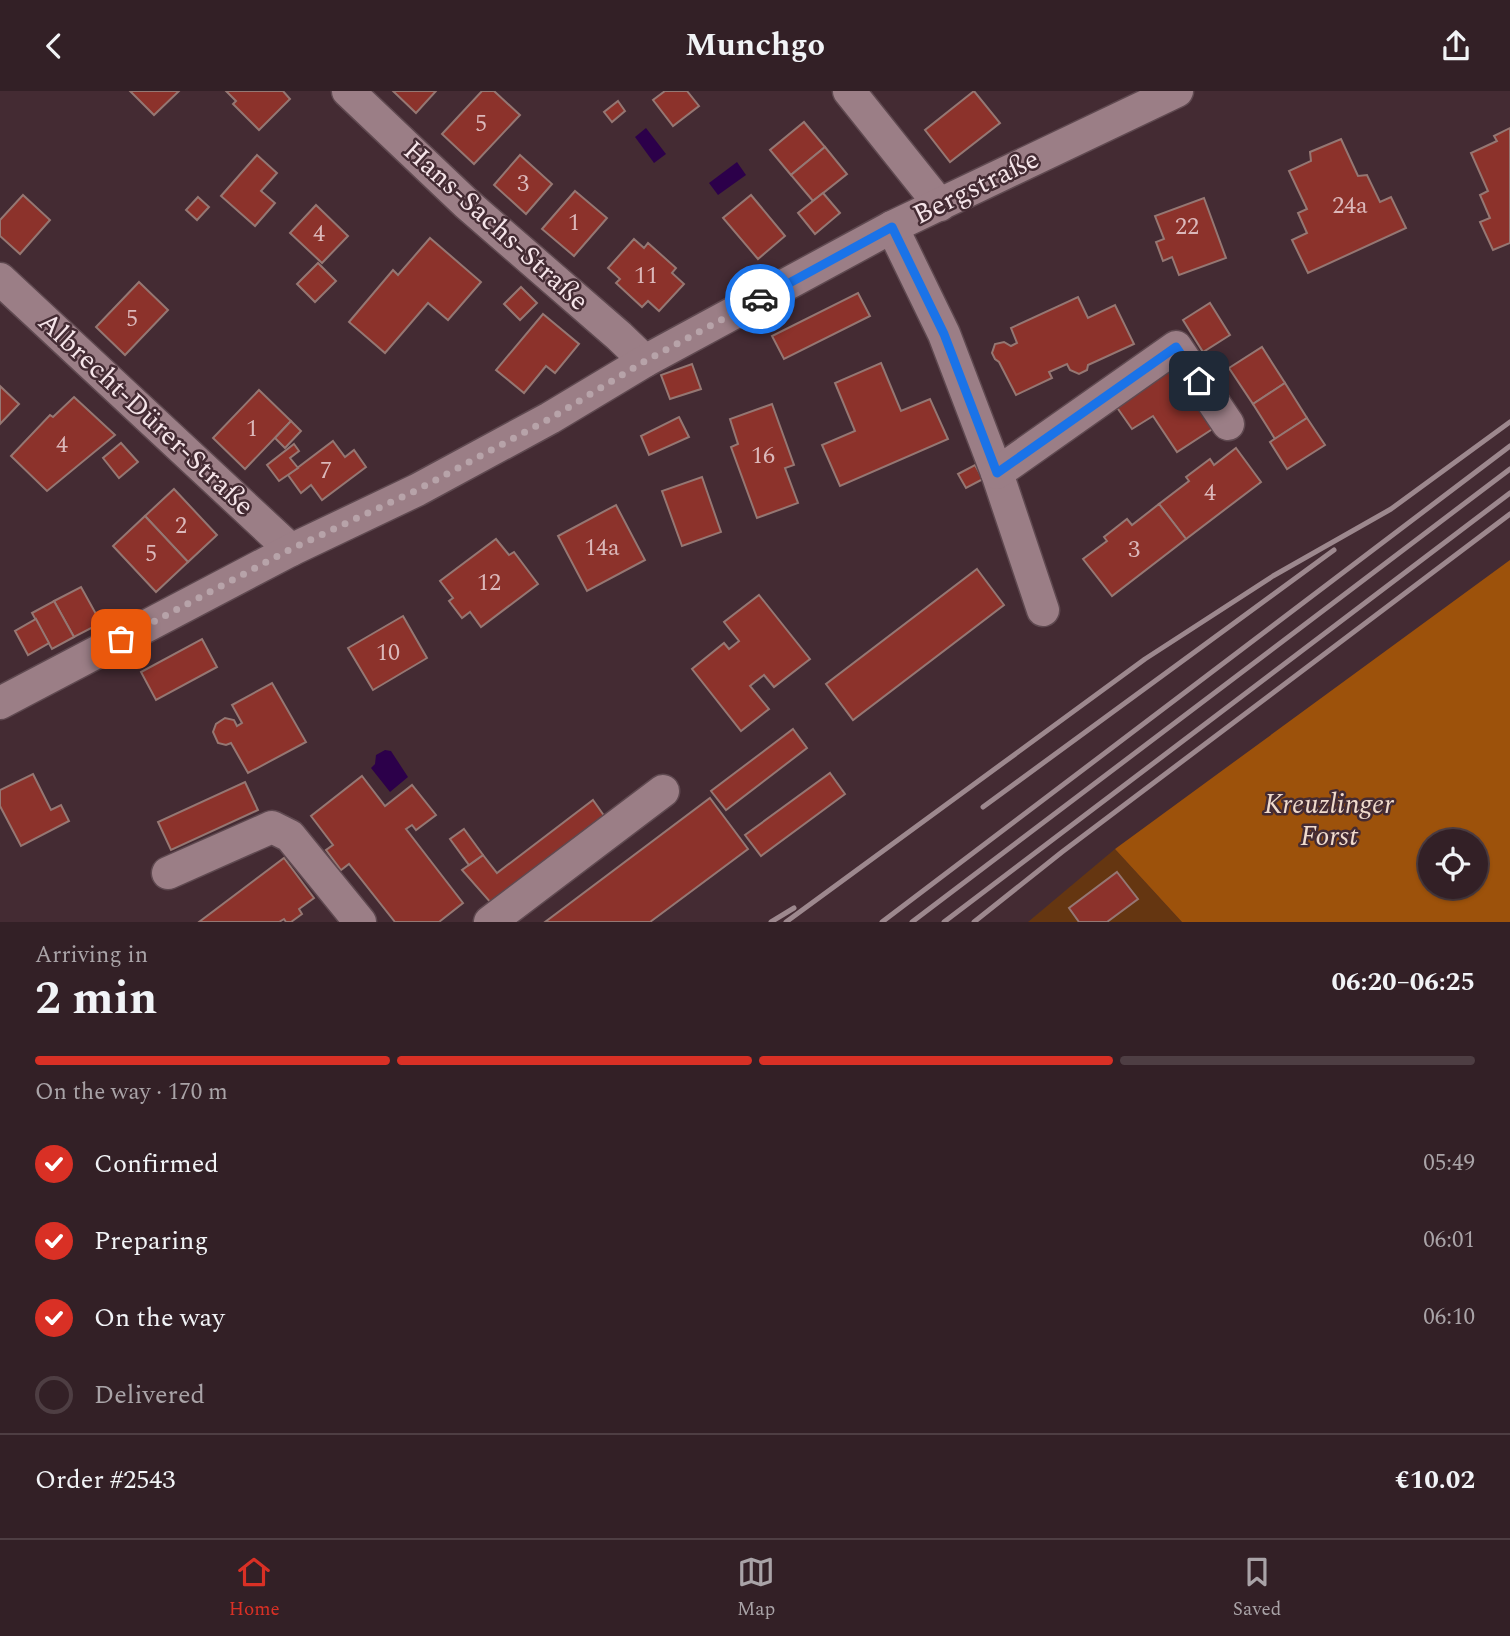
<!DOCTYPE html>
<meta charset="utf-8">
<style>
body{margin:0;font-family:Spectral,serif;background:#3b282e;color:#f1f3f6;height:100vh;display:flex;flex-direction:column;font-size:26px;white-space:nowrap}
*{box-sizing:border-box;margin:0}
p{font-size:23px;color:#a9a3a7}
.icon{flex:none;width:38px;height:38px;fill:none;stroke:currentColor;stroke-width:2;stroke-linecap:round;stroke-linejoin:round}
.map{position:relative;height:831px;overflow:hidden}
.drawer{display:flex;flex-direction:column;background:#332026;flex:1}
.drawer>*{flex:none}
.tools{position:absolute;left:1418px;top:738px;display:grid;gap:14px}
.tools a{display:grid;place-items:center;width:70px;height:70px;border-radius:50%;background:#332026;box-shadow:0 2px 5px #0004,0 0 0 2px #4e3e43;font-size:35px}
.pin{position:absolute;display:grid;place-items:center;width:60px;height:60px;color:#fff;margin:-30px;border-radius:14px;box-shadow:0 4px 10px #0006}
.courier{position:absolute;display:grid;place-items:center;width:70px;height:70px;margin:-35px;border:5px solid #1a73e8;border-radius:50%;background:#fff;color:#222;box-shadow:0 2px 9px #0007}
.overview em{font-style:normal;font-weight:700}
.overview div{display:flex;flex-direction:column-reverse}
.overview{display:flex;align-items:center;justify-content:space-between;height:119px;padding:0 35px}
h1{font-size:46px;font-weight:700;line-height:52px}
.bar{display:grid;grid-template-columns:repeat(4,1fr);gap:10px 7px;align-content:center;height:84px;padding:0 35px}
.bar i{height:9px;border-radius:5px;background:#4e3e43}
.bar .on{background:#d93025}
.bar p{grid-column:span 4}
.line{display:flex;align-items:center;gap:18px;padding:0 35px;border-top:2px solid #4e3e43}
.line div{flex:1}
ol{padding:0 35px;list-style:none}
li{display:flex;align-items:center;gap:21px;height:77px}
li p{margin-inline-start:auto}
li .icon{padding:7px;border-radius:50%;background:#d93025;color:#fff;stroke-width:4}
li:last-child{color:#a9a3a7}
li i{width:38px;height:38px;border:4px solid #4e3e43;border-radius:50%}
header{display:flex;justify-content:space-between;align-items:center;height:91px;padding:0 35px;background:#332026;font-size:32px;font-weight:700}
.tabs{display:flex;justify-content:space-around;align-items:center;height:98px;border-top:2px solid #4e3e43;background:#332026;font-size:19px;color:#a9a3a7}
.tabs a{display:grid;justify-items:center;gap:4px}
.tabs .on{color:#d93025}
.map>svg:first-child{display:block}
.green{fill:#653611}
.forest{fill:#9d520b;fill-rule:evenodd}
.water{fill:#2c004a}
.building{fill:#8c322b;stroke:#957773;stroke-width:2}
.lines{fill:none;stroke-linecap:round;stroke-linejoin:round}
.minor-casing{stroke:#5f4950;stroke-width:35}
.minor{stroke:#9b7e86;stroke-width:32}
.rail{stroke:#9d888e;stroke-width:5}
.done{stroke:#b7a3a9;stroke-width:7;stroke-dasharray:0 12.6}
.route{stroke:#1a73e8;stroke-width:9}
.labels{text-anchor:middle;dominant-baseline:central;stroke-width:5;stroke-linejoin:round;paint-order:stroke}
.number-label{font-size:24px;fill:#dbb8ba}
.street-label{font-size:28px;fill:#f5e4e9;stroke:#442b33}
.park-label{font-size:28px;font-style:italic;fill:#f0dbcd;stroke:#442b33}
</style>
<header><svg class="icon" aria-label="back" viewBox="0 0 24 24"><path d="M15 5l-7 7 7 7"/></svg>Munchgo<svg class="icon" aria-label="share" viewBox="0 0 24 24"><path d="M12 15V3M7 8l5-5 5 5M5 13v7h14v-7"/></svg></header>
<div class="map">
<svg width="1510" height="831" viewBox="0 0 1510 831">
<rect width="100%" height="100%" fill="#442b33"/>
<!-- green -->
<polygon class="green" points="1115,758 1182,831 1028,831"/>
<!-- forest -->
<path class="forest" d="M1510,469V831H1182L1115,758ZM1430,751H1475V796H1430Z"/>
<!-- water -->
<g class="water">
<polygon points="646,37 666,63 654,72 635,46"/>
<polygon points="737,71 746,84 718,104 709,92"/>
<polygon points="385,659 391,660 408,686 390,701 371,677 375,673 376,664"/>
</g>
<!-- building -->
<g class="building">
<polygon points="130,0 179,0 154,24"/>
<polygon points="226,0 283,0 290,8 259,39 233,13 236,10"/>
<polygon points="393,0 436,0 416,22"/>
<polygon points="482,0 494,0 520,24 474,73 442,43"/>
<polygon points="665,0 687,0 699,15 673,35 653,9"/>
<polygon points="974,0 1000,32 950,71 925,39"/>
<polygon points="618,10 625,20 612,31 604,21"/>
<polygon points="804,31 825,56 791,84 770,59"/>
<polygon points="1510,37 1510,152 1493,159 1480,131 1490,127 1480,104 1488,100 1471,62 1497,50 1494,45"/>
<polygon points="1341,48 1358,85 1367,84 1380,111 1391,106 1406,137 1308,182 1292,149 1307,142 1298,122 1307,118 1289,80 1311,70 1310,61"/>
<polygon points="825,56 847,83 813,110 791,84"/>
<polygon points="257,64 277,82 261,100 275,112 255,135 221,105"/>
<polygon points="520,64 552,93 526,123 494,94"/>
<polygon points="575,100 607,127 574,165 542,138"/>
<polygon points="823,102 840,122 815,143 798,122"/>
<polygon points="23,104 50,129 20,163 0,145 0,129"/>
<polygon points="751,104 785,145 758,168 723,127"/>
<polygon points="198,106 209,116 197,129 186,119"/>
<polygon points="1204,107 1226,167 1179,184 1172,166 1163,170 1156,151 1164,148 1155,125"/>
<polygon points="316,114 348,145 322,172 290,142"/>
<polygon points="430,147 481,191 448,229 428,212 385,262 349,231 393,179 398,184"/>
<polygon points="634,148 644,157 648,152 676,177 672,182 684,193 659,220 648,210 642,216 616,192 620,188 608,177"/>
<polygon points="318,172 336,190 315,211 297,193"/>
<polygon points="139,191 168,219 125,264 96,236"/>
<polygon points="521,196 537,212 520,229 504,213"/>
<polygon points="858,202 870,225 784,268 772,245"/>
<polygon points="1078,206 1088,227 1115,214 1134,253 1088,274 1087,279 1079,283 1070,279 1067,273 1049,281 1052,287 1016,304 999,271 995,268 992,262 995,253 1004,251 1011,255 1017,252 1011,237"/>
<polygon points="1210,212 1230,244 1203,261 1183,229"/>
<polygon points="543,223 579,253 555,282 546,275 524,302 496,279"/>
<polygon points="1262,256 1285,292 1253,313 1229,277"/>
<polygon points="881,272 901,320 930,308 948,348 840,395 822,354 855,340 835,292"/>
<polygon points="692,273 701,298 670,308 661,284"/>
<polygon points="1174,277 1214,337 1177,361 1153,325 1132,338 1116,315"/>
<polygon points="1285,292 1307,327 1275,348 1253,313"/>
<polygon points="0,295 19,313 0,333"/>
<polygon points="259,299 291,330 245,378 213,347"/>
<polygon points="74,306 115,344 47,400 11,365 50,324 53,326"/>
<polygon points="772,313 794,374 785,377 798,412 757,427 731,356 738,353 730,328"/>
<polygon points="679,326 689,346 649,364 641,345"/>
<polygon points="1307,327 1325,354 1287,378 1270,351"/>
<polygon points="291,330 301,340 285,357 275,347"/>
<polygon points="333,350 345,366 354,359 366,376 322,409 311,394 301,402 288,384"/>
<polygon points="121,352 138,371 119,387 103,367"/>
<polygon points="294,353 299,360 290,367 298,377 279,390 267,374"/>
<polygon points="1236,357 1261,391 1186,448 1159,413 1189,390 1186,386 1210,368 1214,374"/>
<polygon points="975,374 983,388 966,397 958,383"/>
<polygon points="702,386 721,441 682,455 662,400"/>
<polygon points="174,398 217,444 188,471 145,425"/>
<polygon points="1159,413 1186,448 1112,505 1083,468 1107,450 1104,446 1127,428 1132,434"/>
<polygon points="616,414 645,469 587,500 558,445"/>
<polygon points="145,425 188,471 156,501 113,455"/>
<polygon points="496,448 509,464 514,461 538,493 481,536 470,521 462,527 449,510 453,507 440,490"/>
<polygon points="977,478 1004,514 853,629 826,593"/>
<polygon points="81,496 101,532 74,546 54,510"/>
<polygon points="759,504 810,568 774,596 764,584 750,595 769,618 741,640 692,578 724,552 729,558 739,550 724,531"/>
<polygon points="54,510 74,546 52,558 32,522"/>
<polygon points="403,525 427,567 373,599 348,557"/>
<polygon points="36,528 49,552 28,564 15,540"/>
<polygon points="202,548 217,576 156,609 141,581"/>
<polygon points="272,592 306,651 248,682 231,652 226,654 218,652 213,641 216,633 225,627 234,629 237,635 242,632 232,614"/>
<polygon points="793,638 807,657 726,719 711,700"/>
<polygon points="830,682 845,703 761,765 745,744"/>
<polygon points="33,683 51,719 61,714 69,730 21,755 0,715 0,699"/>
<polygon points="362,685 385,715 412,694 436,724 416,739 412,734 406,738 463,812 439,831 395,831 349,773 341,779 326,759 333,754 311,725"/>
<polygon points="245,691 258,719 171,759 158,731"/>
<polygon points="710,707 748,758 650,831 545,831"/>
<polygon points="593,709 605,726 491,812 462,779 483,764 497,782"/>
<polygon points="464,738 483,764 469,774 450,748"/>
<polygon points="284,767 314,807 299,818 302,823 291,831 286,831 284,828 279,831 199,831"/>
<polygon points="1117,781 1138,808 1107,831 1079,831 1069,817"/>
</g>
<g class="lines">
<!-- minor casing -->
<g class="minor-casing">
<g id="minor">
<polyline points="348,0 467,113 619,245 645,270"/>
<polyline points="849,0 940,114"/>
<polyline points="892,136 944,243 997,382 1043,519"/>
<polyline points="0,188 291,459"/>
<polyline points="997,382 1176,256 1228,333"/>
<polyline points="0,612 291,459 417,399 550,327 645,270 892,136 1177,0"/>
<polyline points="168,782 272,736 290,745 360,831"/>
<polyline points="490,831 663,700"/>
</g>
</g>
<!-- minor -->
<use href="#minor" class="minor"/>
<!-- rail -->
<g class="rail">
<polyline points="983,716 1334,459"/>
<polyline points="771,831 794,817"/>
<polyline points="786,831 1145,568 1273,485 1391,418 1510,331"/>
<polyline points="882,831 1510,355"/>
<polyline points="912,831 1510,378"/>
<polyline points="944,831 1510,402"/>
<polyline points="974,831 1062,761 1510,423"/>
</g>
</g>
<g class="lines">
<!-- done -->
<polyline class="done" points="121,548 291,458 417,399 551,327 645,270 760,208"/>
<!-- route -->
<polyline class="route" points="760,208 892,136 944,243 997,382 1176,256 1199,290"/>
</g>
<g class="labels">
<!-- number labels -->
<g class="number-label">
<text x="481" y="33">5</text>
<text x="523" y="93">3</text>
<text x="1350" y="115">24a</text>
<text x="574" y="132">1</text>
<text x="1187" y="136">22</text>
<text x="319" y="143">4</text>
<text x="646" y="185">11</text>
<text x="132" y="228">5</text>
<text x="252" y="338">1</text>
<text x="62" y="354">4</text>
<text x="763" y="365">16</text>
<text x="326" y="380">7</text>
<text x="1210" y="402">4</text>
<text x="181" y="435">2</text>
<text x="602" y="457">14a</text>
<text x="1134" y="459">3</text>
<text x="151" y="463">5</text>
<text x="489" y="492">12</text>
<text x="388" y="562">10</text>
</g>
<!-- street labels -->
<g class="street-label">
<text transform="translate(976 96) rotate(-26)">Bergstraße</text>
<text transform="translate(496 135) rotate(42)">Hans-Sachs-Straße</text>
<text transform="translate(146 323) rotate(43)">Albrecht-Dürer-Straße</text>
</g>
<!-- park labels -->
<g class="park-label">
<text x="1329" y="713">Kreuzlinger<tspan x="1329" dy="32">Forst</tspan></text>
</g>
</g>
</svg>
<div class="tools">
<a><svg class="icon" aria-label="locate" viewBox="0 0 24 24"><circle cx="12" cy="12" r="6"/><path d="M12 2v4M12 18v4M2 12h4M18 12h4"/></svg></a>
</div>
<div class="pin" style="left:121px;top:548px;background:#ea580c"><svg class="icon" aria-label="bag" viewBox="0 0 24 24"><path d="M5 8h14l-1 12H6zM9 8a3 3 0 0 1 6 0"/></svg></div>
<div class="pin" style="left:1199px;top:290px;background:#1f2937"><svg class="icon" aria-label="home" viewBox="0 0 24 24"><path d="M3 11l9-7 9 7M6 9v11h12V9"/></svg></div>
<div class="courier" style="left:760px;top:208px"><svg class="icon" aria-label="car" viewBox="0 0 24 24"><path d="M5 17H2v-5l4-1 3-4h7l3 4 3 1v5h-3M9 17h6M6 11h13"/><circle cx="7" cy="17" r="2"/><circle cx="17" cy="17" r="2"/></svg></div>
</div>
<section class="drawer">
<div class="overview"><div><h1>2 min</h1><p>Arriving in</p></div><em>06:20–06:25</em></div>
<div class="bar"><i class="on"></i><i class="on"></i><i class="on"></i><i></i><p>On the way · 170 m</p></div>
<ol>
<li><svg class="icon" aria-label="check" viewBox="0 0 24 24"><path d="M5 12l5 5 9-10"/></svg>Confirmed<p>05:49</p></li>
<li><svg class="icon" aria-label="check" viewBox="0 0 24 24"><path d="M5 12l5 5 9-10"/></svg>Preparing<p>06:01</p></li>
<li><svg class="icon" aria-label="check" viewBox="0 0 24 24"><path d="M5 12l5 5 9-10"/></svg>On the way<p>06:10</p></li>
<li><i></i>Delivered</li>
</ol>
<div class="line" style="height:91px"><div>Order #2543</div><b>€10.02</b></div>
</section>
<nav class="tabs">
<a class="on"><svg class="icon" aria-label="home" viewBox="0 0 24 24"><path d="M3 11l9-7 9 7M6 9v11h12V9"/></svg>Home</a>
<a><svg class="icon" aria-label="map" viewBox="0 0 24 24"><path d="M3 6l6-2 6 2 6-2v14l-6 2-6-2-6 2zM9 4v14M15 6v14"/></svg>Map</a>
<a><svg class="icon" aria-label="saved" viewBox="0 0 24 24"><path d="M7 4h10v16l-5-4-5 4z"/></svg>Saved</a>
</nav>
